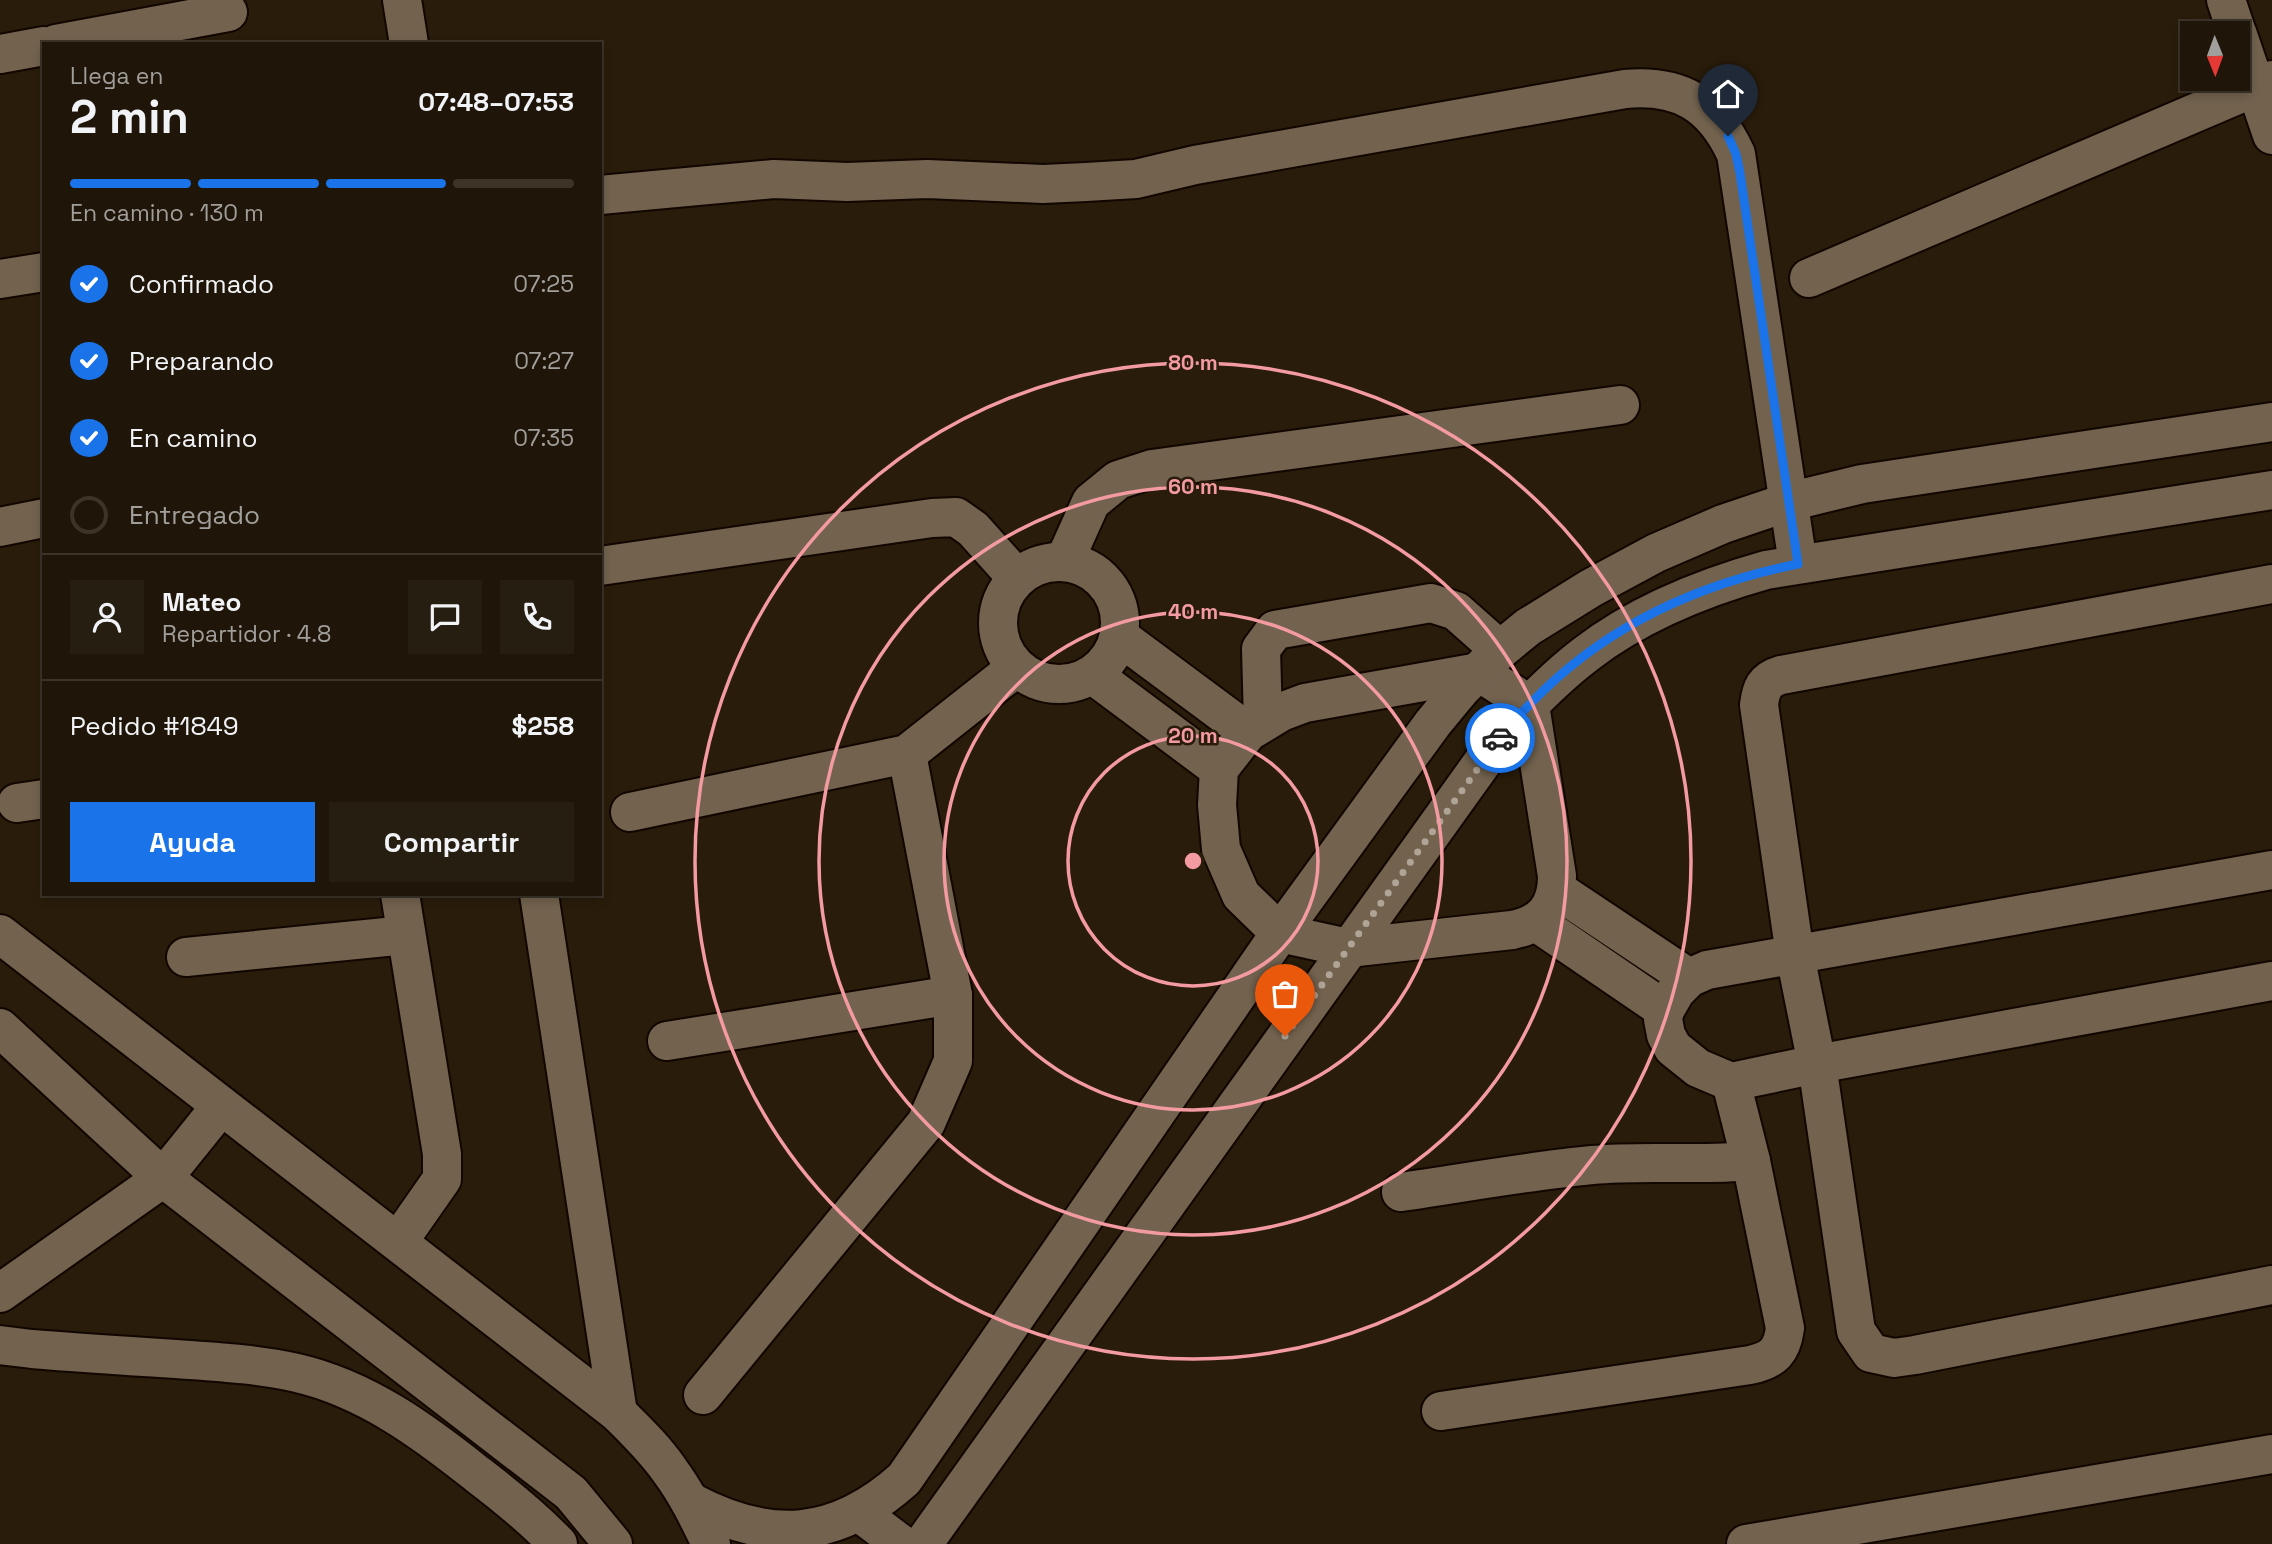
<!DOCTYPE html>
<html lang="es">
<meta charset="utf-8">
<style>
body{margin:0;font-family:"Space Grotesk",sans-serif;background:#271e12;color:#f1f3f6;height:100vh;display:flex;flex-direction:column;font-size:26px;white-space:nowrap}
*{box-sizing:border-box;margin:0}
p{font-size:23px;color:#a19f9c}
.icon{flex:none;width:38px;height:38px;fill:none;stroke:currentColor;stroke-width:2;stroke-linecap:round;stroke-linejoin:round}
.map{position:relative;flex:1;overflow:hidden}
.details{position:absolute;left:42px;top:42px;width:560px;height:854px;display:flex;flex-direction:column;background:#1f1508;border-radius:0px;box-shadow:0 4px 10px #0003,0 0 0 2px #3c3429}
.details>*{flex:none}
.needle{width:46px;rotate:179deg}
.fabs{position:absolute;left:2180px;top:21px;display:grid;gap:14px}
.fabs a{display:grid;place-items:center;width:70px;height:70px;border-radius:0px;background:#1f1508;box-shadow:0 4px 10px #0003,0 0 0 2px #3c3429;font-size:35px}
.pin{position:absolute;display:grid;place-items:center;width:60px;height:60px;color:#fff;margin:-72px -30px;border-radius:50% 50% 50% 0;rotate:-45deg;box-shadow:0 0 7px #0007}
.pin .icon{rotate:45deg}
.courier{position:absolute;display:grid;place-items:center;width:70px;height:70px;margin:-35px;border:5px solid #1a73e8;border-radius:50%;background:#fff;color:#222;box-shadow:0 2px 9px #0007}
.headline em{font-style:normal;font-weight:700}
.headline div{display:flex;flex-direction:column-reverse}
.headline{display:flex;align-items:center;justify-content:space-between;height:119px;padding:0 28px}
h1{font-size:46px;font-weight:700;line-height:52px}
.bar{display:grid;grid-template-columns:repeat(4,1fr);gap:10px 7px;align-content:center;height:84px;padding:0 28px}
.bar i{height:9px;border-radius:5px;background:#3c3429}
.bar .selected{background:#1a73e8}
.bar p{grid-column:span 4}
.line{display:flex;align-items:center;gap:18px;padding:0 28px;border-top:2px solid #3c3429}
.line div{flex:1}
.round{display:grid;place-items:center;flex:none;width:74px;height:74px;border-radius:0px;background:#271e12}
ol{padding:0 28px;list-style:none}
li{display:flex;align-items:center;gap:21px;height:77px}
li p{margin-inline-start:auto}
li .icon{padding:7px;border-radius:50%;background:#1a73e8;color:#fff;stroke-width:4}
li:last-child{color:#a19f9c}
li i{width:38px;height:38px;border:4px solid #3c3429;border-radius:50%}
.cta{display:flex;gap:14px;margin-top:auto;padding:14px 28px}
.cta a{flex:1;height:80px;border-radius:0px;background:#1a73e8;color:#fff;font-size:28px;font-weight:700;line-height:80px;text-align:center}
.cta a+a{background:#271e12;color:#f1f3f6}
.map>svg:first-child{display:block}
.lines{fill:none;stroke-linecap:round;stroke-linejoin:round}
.minor-casing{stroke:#120600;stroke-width:42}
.minor{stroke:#72624e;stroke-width:38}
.done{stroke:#afa496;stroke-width:7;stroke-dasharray:0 12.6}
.route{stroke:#1a73e8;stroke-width:9}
.ring{fill:none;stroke:#f49aa1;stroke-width:3.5}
.centre{fill:#f49aa1;stroke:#291c0a;stroke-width:3.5}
.ring-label{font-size:21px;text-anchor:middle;font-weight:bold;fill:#f49aa1;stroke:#291c0a;stroke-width:5;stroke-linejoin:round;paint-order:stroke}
</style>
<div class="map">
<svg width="2272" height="1544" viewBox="0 0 2272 1544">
<rect width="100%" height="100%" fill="#291c0a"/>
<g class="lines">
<!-- minor casing -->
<g class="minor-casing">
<g id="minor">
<polyline points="402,0 409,44"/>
<polyline points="2226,0 2237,33"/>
<polyline points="2238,35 2272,135"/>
<polyline points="56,44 228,12"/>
<polyline points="0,54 44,46"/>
<path d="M600,195L774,179L847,182L927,179L1043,184L1086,182L1136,179L1195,165L1625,89C1680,84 1713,104 1736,154L1798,564"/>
<polyline points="1809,278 2272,80"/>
<polyline points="0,279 44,272"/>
<polyline points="0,527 44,518"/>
<circle cx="1059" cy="623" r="61"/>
<polyline points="1064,562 1091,502 1118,480 1152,469 1620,405"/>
<polyline points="600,566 932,518 956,517 973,529 1017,578"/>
<path d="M2272,584L1781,675C1764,680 1761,689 1759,705L1795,955L1817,1064L1856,1331L1871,1353L1894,1358L1915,1355L2272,1285"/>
<polyline points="1120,637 1248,732"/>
<path d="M1479,672L1530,705L1557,876C1557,908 1542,924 1512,930L1348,948L1280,933L1241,895L1221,849L1217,805L1219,769L1248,732L1281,712L1305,703Z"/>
<polyline points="1093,675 1219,769"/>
<polyline points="1263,721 1261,649 1275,630 1431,603 1456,611 1500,650"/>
<polyline points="17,803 44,799"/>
<polyline points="630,812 907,754 1016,668"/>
<polyline points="2272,870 1707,970 1689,978 1676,991 1665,1010 1663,1019 1666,1035 1673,1048 1698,1068 1731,1082 1817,1064 2272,981"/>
<polyline points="1557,890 1689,978"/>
<polyline points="539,894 618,1413"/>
<polyline points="1536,922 1665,1010"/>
<path d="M0,934L618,1413C636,1431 655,1449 670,1471C687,1494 699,1519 711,1544"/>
<polyline points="186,957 406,935"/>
<polyline points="0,1028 163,1178 571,1493 613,1544"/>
<polyline points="667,1041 953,995"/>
<path d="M1401,1192C1464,1183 1528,1171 1592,1165C1645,1160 1698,1166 1751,1161"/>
<polyline points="398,1242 442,1179 442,1154 400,894"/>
<polyline points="0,1293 163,1178 221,1106"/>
<path d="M0,1345L32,1349C80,1353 128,1356 176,1359C217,1362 257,1364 297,1373C366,1389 423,1431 477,1474C506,1496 533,1518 558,1544"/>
<polyline points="703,1395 926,1123 953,1061 953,995 907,754"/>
<path d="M1441,1411L1750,1365C1774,1360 1782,1351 1785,1328L1751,1161L1731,1082"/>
<path d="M691,1502C770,1544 836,1540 904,1479L1280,933L1433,723L1462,688L1500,650L1528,627L1591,588L1656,553L1723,524L1788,502L1862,484L2272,422"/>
<polyline points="860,1513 901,1544"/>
<path d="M923,1544L1507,728C1532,702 1557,676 1586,654C1639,613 1702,588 1766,570L2272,490"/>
<polyline points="1746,1544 2272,1454"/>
</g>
</g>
<!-- minor -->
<use href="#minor" class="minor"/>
</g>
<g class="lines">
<!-- done -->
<polyline class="done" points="1285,1036 1500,738"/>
<!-- route -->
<path class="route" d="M1500,738C1509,724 1521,714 1532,702C1604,627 1698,584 1798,564L1740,173L1736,154L1728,136"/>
</g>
<!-- distance rings -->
<g class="ring">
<circle cx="1193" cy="861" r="125"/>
<circle cx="1193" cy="861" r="249"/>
<circle cx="1193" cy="861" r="374"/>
<circle cx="1193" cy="861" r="498"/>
</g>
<circle cx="1193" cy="861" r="10" class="centre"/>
<g class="ring-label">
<text x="1193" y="370">80 m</text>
<text x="1193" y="494">60 m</text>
<text x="1193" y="619">40 m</text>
<text x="1193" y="743">20 m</text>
</g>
</svg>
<div class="fabs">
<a><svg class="needle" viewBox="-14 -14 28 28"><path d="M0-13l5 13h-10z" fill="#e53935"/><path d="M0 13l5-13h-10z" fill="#a19f9c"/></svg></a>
</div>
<div class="pin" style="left:1285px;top:1036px;background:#ea580c"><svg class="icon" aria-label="bag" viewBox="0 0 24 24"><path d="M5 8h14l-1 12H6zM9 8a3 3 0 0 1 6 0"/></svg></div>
<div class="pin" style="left:1728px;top:136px;background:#1f2937"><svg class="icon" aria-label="home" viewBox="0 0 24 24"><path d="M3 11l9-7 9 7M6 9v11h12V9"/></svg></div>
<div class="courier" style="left:1500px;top:738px"><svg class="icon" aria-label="car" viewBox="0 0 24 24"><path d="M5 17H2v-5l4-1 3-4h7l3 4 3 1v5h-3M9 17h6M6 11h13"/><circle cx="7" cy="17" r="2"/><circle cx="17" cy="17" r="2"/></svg></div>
<section class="details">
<div class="headline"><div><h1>2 min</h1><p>Llega en</p></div><em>07:48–07:53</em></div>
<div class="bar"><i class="selected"></i><i class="selected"></i><i class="selected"></i><i></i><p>En camino · 130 m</p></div>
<ol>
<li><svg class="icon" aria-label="check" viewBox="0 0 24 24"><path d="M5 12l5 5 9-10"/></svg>Confirmado<p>07:25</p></li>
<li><svg class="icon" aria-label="check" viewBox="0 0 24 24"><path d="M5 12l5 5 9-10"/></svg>Preparando<p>07:27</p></li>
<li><svg class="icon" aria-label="check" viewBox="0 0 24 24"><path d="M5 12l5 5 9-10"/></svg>En camino<p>07:35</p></li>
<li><i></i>Entregado</li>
</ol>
<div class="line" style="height:126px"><a class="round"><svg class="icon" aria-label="person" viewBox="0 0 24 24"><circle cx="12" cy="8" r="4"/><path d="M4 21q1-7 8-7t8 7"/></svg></a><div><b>Mateo</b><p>Repartidor · 4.8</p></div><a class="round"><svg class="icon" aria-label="chat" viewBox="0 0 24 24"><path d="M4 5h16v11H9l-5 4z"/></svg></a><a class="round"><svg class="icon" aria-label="phone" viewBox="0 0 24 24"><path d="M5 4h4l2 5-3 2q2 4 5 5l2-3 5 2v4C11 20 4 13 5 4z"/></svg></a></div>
<div class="line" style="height:91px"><div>Pedido #1849</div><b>$258</b></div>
<div class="cta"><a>Ayuda</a><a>Compartir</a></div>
</section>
</div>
